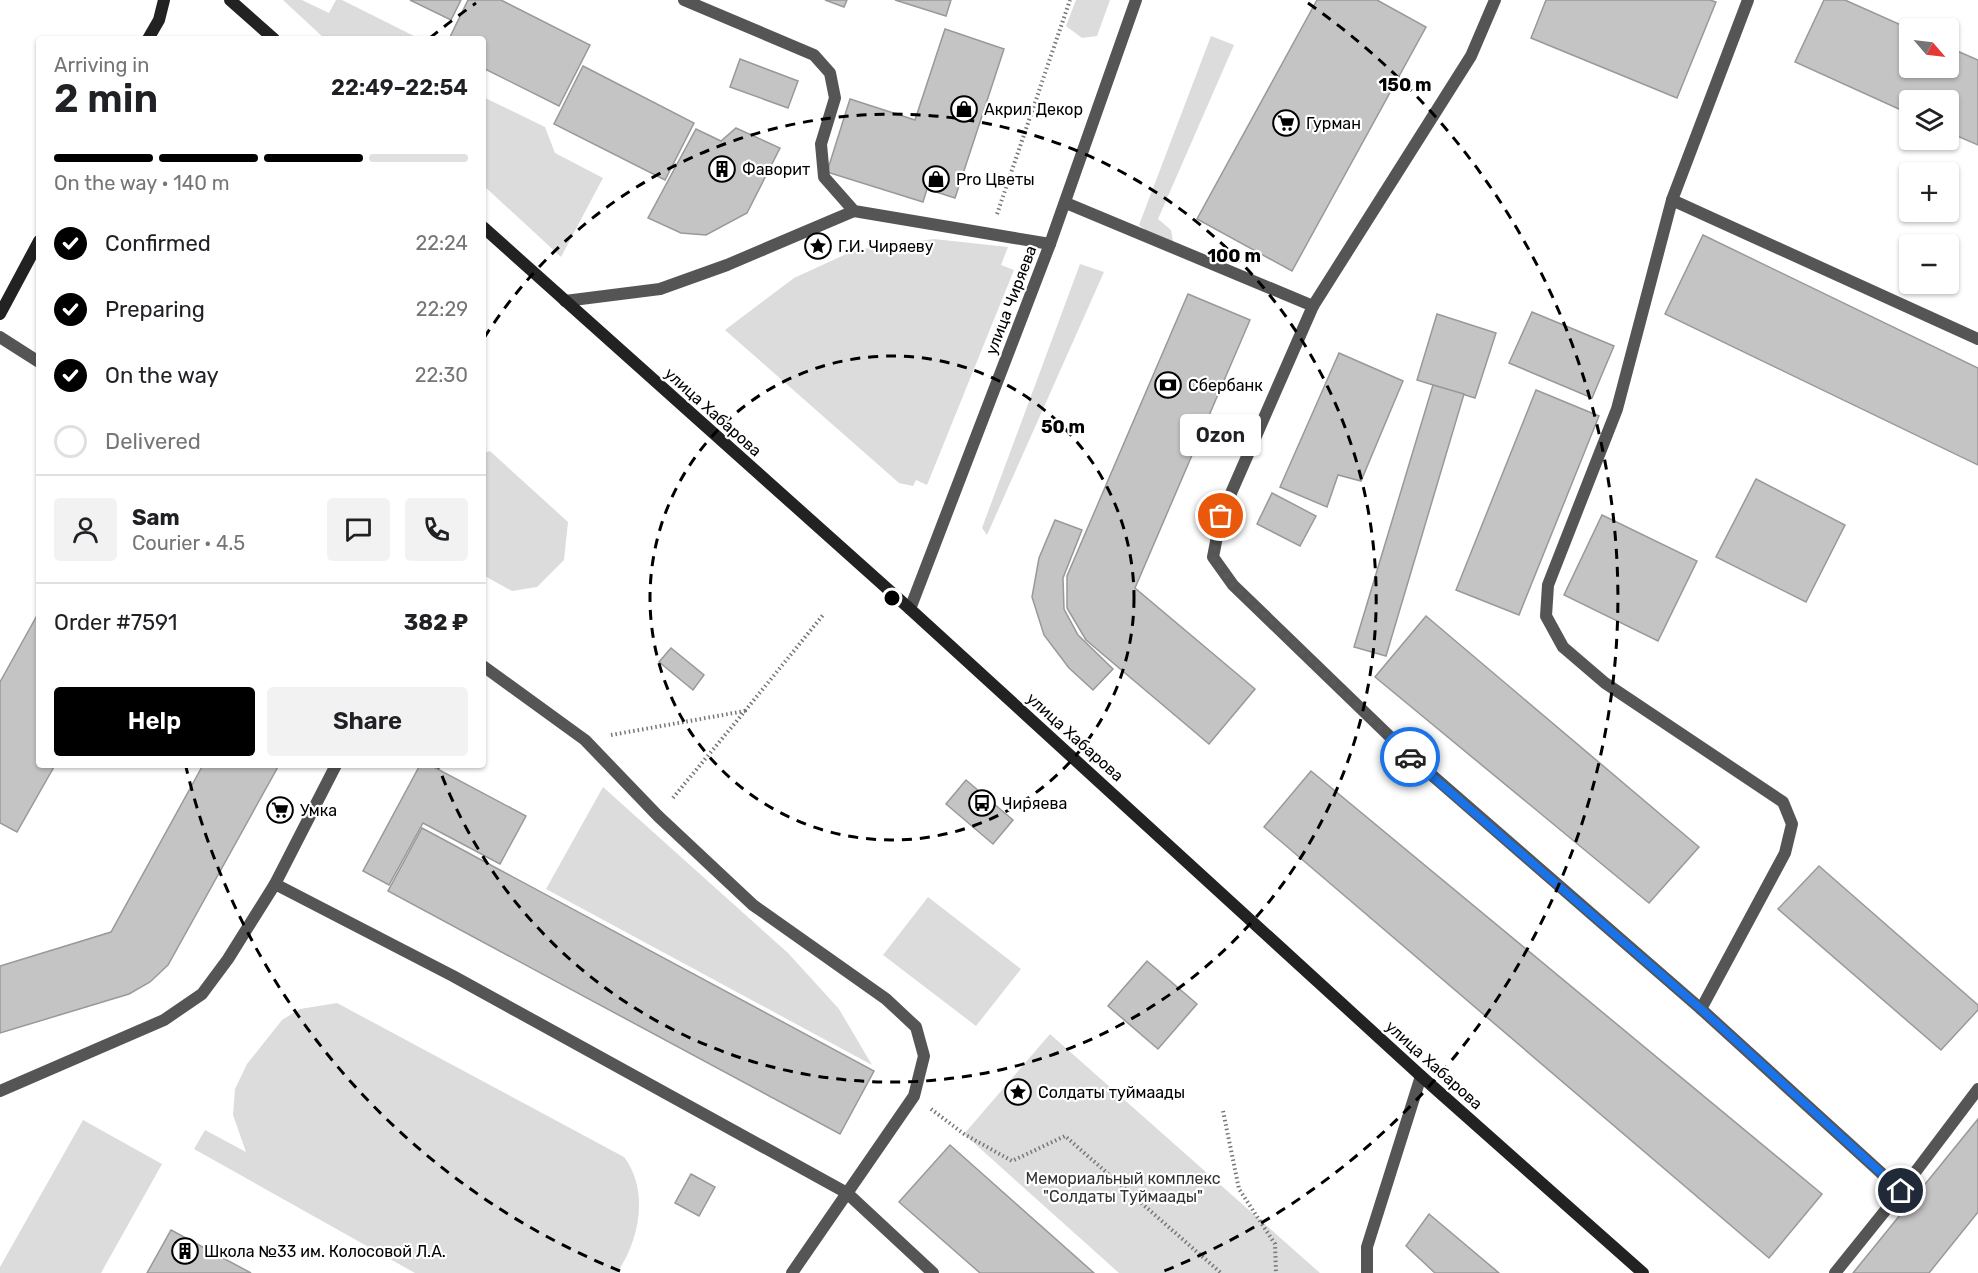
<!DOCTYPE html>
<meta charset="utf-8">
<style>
body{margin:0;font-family:Rubik,sans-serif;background:#f2f2f2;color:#202124;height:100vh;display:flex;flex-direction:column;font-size:22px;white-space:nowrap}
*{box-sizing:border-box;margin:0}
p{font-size:20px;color:#757577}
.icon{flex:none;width:33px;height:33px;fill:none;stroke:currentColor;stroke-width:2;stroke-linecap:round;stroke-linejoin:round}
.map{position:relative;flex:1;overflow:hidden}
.panel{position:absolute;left:36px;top:36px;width:450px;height:732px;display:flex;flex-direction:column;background:#fff;border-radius:6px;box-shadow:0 2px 4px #0004}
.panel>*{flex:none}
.needle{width:39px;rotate:118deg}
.controls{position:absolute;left:1899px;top:18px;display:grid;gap:12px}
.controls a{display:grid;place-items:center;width:60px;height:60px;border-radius:6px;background:#fff;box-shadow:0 2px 4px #0004;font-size:30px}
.pin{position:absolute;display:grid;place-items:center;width:51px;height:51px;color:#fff;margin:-26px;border:3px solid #fff;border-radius:50%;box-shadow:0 2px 6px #0007}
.courier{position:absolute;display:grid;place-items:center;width:60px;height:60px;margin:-30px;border:4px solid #1a73e8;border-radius:50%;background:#fff;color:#222;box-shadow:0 2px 8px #0007}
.bubble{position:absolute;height:42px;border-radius:6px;background:#fff;box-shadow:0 2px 4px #0004;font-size:20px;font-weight:600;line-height:42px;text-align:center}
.overview em{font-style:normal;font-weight:600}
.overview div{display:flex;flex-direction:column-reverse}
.overview{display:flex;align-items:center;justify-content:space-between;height:102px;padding:0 18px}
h1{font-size:39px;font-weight:600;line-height:45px}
.bar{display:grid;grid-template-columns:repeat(4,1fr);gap:9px 6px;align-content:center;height:72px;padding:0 18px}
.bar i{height:8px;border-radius:4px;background:#e0e0e0}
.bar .current{background:#000}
.bar p{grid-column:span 4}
.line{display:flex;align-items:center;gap:15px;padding:0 18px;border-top:2px solid #e0e0e0}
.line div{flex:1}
.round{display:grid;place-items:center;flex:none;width:63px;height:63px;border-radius:6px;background:#f2f2f2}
ol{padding:0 18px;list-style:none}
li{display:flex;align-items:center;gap:18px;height:66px}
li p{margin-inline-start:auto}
li .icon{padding:6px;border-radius:50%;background:#000;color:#fff;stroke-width:4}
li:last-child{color:#757577}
li i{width:33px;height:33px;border:3px solid #e0e0e0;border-radius:50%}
.cta{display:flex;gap:12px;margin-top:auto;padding:12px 18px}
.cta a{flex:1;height:69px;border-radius:6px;background:#000;color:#fff;font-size:24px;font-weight:600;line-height:69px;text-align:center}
.cta a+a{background:#f2f2f2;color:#202124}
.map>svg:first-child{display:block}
.green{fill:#dcdcdc}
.building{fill:#c4c4c4;stroke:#999;stroke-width:1.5}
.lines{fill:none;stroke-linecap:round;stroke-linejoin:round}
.path{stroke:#777;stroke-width:4;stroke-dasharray:1.5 3;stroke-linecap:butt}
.lane{stroke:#555;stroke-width:12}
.street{stroke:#555;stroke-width:12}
.secondary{stroke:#222;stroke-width:12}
.done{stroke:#595959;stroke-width:6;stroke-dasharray:0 10.8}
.route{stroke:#1a73e8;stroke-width:8}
.ring{fill:none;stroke:#000;stroke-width:3;stroke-dasharray:10 8}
.labels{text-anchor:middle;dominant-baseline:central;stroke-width:4.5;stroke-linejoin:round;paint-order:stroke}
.poi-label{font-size:16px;fill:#000;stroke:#fff;text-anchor:start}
.street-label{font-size:16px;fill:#000;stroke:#fff}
.park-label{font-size:16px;fill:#333;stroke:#fff}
.centre{fill:#000;stroke:#fff;stroke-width:3}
.ring-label{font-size:18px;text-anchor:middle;font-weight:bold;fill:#000;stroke:#fff;stroke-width:4.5;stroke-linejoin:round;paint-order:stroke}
</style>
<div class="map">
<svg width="1978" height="1273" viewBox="0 0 1978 1273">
<rect width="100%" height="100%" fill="#fff"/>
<!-- green -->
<g class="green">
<polygon points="283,0 302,0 329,13 336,0 342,0 420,39 325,39"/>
<polygon points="1076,0 1110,0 1097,36 1082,38 1066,26"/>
<polygon points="1211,36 1234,45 1158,219 1171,230 1173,242 1161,242 1139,225"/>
<polygon points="483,97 545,127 555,153 603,178 561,257 483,185"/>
<polygon points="934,239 1008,247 1001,265 1014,270 927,485 916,480 913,486 899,483 725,330 794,278 855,250"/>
<polygon points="1080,264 1104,272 987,535 982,528"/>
<polygon points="490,451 568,522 564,560 537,587 512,591 483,575 483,453"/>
<polygon points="603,787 788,953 839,1009 872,1065 546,889"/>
<polygon points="928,897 1021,969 976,1026 883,955"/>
<path d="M337,1003L624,1157C650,1191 639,1241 617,1273H415L194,1149L205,1130L246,1152L233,1115L235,1089L247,1064L282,1020L300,1009Z"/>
<polygon points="1050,1034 1320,1273 1119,1273 964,1134"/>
<polygon points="83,1120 162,1164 101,1273 0,1273 0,1267"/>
</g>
<!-- building -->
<g class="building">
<polygon points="410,0 461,0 451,20"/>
<polygon points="468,0 501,0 590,45 559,106 483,68 483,39 449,39"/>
<polygon points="825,0 847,0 844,7"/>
<polygon points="895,0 951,0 946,16"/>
<polygon points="1317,0 1377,0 1426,27 1292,271 1197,219"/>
<polygon points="1546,0 1710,0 1716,2 1677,98 1531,38"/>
<polygon points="1824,0 1845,0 1910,29 1910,68 1948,68 1948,47 1978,60 1978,145 1948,132 1948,100 1910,100 1910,114 1795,62"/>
<polygon points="945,29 1004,49 955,198 927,189 923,202 827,172 850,99 915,120"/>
<polygon points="740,59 798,81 788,108 730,87"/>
<polygon points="583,66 694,123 665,180 554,124"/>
<polygon points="736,128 780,148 747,213 706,235 681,233 648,218 696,129 721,141"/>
<polygon points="1703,235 1978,368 1978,465 1665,314"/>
<polygon points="1188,294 1250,320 1135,588 1255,689 1209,744 1086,640 1067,608 1067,576"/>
<polygon points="1532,312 1614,346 1592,398 1509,363"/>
<polygon points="1437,314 1496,333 1475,398 1417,380"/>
<polygon points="1339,353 1403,381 1361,481 1338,475 1327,507 1280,487"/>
<polygon points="1433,385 1464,394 1386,656 1354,647"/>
<polygon points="1536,390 1599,416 1519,615 1456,590"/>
<polygon points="1756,479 1845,525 1806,602 1716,557"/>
<polygon points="1272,493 1316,516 1300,546 1257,524"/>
<polygon points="1602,515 1697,561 1658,641 1564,595"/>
<polygon points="1055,520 1082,530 1063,578 1064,609 1078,635 1113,669 1093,690 1069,668 1044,635 1032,597 1039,558"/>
<polygon points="39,612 39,765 55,765 17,832 0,823 0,682"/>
<polygon points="1426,616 1699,847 1649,903 1375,677"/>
<polygon points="671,648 704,675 693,690 659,662"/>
<polygon points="203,765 279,765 168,965 150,982 129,994 0,1033 0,966 111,932"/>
<polygon points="420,765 430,765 526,816 500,864 423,823 389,885 363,871"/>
<polygon points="1311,771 1822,1194 1769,1258 1264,827"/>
<polygon points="966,780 1013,820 993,844 946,804"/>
<polygon points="422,828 874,1071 840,1134 388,891"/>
<polygon points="1819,866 1978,1005 1978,1010 1941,1050 1778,909"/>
<polygon points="1147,961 1197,1004 1158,1049 1108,1006"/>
<polygon points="1978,1119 1978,1212 1929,1273 1853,1273"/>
<polygon points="950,1145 1094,1273 980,1273 899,1202"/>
<polygon points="691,1174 715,1187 699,1216 675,1203"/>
<polygon points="1429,1214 1499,1273 1435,1273 1406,1246"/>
<polygon points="171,1230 251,1273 147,1273"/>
</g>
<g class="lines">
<!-- path -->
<g class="path">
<polyline points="997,214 1070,0"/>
<polyline points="745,711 823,615"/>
<polyline points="611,735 745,711 672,799"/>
<polyline points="931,1109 964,1134 1012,1161 1065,1136 1221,1273"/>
<polyline points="1223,1111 1239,1189 1275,1244 1276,1273"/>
</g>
<!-- lane -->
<g class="lane">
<polyline points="684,0 814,55 830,73 835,98 821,144 824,177 854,211 1050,244"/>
<polyline points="1748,0 1672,200 1978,339"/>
<polyline points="1672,200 1617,409 1548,585 1546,616 1563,647 1605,683 1783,802 1792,824 1785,853 1701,1009"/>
<polyline points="1066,203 1313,306 1221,516 1213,557 1233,585 1411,757 1701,1009 1901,1191 1835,1273"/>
<polyline points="565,301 660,289 727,265 854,211"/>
<polyline points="1313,306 1471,56 1495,0"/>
<polyline points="0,337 39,362"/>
<polyline points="483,666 585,740 658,816 753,905 886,999 916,1027 924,1056 914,1096 792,1273"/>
<polyline points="275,884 336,765"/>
<polyline points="0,1091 164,1020 202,994 228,959 275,884 453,976 847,1193 933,1273"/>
<polyline points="1901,1191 1978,1089"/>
<polyline points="1367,1273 1367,1247 1421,1076"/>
</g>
<!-- street -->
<polyline class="street" points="910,609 1050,244 1136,0"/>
<!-- secondary -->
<g class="secondary">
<polyline points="230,0 274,39"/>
<polyline points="148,39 159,20 164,0"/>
<polyline points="483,227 910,609 1421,1076 1643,1273"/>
<polyline points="0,314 39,241"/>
</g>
</g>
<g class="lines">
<!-- done -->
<polyline class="done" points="1221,516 1213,557 1233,585 1410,757"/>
<!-- route -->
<polyline class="route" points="1410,757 1701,1009 1901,1191"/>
</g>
<!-- distance rings -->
<g class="ring">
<circle cx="892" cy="598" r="242"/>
<path d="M484 338A484 484 0 1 1 439 768"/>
<path d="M620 1271A726 726 0 0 1 186 767M430 38A726 726 0 0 1 476 3M1308 3A726 726 0 0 1 1164 1271"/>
</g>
<!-- icons -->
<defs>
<g id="shop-ring" transform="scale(1.35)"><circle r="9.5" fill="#fff" stroke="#000" stroke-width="1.5"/><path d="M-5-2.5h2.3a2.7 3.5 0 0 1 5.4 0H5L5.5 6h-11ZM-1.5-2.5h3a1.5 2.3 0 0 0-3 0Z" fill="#000"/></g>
<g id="supermarket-ring" transform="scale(1.35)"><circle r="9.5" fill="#fff" stroke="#000" stroke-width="1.5"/><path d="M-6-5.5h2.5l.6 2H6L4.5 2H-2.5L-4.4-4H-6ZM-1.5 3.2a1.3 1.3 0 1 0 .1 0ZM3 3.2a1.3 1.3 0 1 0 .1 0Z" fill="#000"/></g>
<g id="building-ring" transform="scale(1.35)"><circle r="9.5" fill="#fff" stroke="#000" stroke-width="1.5"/><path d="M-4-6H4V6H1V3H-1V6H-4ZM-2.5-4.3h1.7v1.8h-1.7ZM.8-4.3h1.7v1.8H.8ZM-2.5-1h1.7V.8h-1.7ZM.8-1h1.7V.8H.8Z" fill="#000"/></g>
<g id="sight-ring" transform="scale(1.35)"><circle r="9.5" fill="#fff" stroke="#000" stroke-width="1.5"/><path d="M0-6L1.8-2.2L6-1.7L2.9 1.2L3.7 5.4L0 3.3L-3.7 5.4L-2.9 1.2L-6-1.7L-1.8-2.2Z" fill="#000"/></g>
<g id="bank-ring" transform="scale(1.35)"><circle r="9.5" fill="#fff" stroke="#000" stroke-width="1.5"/><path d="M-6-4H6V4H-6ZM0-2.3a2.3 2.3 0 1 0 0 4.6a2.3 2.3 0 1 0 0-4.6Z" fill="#000"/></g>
<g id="bus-ring" transform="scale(1.35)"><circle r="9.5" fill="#fff" stroke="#000" stroke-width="1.5"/><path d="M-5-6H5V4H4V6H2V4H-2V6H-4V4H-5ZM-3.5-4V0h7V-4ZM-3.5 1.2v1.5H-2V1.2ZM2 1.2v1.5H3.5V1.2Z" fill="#000"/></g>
</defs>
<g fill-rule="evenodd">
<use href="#shop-ring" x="964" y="109"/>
<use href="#supermarket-ring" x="1286" y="123"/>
<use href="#building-ring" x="722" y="169"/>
<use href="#shop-ring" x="936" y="179"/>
<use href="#sight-ring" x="818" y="246"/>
<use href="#bank-ring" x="1168" y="385"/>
<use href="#bus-ring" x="982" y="803"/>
<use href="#supermarket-ring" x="280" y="810"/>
<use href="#sight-ring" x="1018" y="1092"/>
<use href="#building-ring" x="185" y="1251"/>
</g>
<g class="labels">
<!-- poi labels -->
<g class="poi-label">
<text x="984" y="109">Акрил Декор</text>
<text x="1306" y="123">Гурман</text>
<text x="742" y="169">Фаворит</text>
<text x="956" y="179">Pro Цветы</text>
<text x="838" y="246">Г.И. Чиряеву</text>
<text x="1188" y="385">Сбербанк</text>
<text x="1002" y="803">Чиряева</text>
<text x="300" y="810">Умка</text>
<text x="1038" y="1092">Солдаты туймаады</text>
<text x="204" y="1251">Школа №33 им. Колосовой Л.А.</text>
</g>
<!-- street labels -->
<g class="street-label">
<text transform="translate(1011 300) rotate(-69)">улица Чиряева</text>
<text transform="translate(713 412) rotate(42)">улица Хабарова</text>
<text transform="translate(1075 737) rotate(42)">улица Хабарова</text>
<text transform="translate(1434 1065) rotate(42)">улица Хабарова</text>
</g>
<!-- park labels -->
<g class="park-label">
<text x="1123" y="1178">Мемориальный комплекс<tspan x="1123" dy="18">"Солдаты Туймаады"</tspan></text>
</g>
</g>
<circle cx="892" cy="598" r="9" class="centre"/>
<g class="ring-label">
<text x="1405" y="91">150 m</text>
<text x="1234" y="262">100 m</text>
<text x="1063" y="433">50 m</text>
</g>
</svg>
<div class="controls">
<a><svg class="needle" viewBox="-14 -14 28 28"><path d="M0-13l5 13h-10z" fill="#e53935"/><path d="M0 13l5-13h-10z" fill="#757577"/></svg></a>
<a><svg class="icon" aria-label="layers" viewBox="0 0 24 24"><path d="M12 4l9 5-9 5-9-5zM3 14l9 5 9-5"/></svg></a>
<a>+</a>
<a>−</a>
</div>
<div class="pin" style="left:1221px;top:516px;background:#ea580c"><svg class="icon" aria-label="bag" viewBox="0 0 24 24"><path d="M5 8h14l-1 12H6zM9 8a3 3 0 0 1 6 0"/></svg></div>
<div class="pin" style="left:1901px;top:1191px;background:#1f2937"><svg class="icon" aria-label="home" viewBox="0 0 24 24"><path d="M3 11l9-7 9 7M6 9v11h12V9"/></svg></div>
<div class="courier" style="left:1410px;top:757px"><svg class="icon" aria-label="car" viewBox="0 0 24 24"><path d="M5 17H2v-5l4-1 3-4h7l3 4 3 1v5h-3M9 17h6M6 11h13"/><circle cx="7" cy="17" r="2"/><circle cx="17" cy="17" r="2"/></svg></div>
<div class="bubble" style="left:1180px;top:414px;width:81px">Ozon</div>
<section class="panel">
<div class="overview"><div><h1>2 min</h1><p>Arriving in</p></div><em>22:49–22:54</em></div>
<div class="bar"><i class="current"></i><i class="current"></i><i class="current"></i><i></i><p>On the way · 140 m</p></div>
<ol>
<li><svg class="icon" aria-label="check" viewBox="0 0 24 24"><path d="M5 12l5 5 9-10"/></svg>Confirmed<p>22:24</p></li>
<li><svg class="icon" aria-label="check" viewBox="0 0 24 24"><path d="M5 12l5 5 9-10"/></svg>Preparing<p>22:29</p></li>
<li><svg class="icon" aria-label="check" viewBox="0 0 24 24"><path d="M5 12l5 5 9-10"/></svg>On the way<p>22:30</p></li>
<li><i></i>Delivered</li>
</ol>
<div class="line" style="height:108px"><a class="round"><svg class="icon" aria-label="person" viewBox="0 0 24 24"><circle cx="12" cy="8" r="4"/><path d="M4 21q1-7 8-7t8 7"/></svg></a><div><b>Sam</b><p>Courier · 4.5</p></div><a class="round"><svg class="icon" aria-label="chat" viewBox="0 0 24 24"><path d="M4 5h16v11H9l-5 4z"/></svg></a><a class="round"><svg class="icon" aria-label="phone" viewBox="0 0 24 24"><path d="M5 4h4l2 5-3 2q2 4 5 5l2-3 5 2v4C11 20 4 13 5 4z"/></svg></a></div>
<div class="line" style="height:78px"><div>Order #7591</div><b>382 ₽</b></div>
<div class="cta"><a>Help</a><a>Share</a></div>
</section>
</div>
